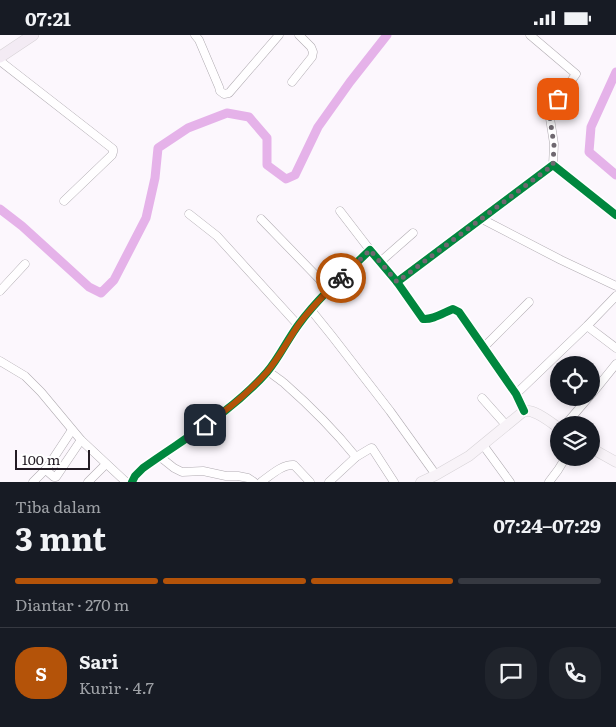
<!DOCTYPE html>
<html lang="id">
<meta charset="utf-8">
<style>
body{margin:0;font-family:Literata,serif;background:#20242c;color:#f1f3f6;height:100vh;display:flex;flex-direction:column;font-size:19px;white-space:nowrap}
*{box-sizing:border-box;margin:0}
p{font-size:16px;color:#9ea1a6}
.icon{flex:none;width:28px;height:28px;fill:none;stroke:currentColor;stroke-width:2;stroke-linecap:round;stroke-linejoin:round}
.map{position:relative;height:447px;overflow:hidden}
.panel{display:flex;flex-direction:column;background:#171b24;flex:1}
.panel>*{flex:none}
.fabs{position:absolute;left:550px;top:321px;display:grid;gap:10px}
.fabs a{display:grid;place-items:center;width:50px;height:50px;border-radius:50%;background:#171b24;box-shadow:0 2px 8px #0003;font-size:25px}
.scale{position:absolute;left:15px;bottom:12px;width:75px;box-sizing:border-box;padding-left:5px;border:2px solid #231b24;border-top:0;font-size:14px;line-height:18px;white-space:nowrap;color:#231b24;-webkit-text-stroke:4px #fff;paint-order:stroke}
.pin{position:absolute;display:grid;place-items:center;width:42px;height:42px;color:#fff;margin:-21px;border-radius:10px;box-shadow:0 2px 8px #0006}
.courier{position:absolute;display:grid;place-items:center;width:50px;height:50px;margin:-25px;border:4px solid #b45309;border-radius:50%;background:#fff;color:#222;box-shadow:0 1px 6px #0007}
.head em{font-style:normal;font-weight:700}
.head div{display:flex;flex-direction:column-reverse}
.head{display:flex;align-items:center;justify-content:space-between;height:85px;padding:0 15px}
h1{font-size:32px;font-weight:700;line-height:38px}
.bar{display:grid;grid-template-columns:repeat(4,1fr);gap:8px 5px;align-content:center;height:60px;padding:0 15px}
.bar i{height:6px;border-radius:4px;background:#363941}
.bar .selected{background:#b45309}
.bar p{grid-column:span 4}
.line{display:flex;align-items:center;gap:12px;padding:0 15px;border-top:1px solid #363941}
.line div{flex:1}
.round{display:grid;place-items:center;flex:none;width:52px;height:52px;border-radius:20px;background:#20242c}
.status{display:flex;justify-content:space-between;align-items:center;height:35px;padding:0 25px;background:#171b24;direction:ltr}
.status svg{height:14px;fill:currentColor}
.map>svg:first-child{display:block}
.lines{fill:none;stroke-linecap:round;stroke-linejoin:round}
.river{stroke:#e5b2e9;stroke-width:9}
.minor-casing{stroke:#b0abb1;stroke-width:9}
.major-casing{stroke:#d7d3d7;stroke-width:11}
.highway-casing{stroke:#d7d3d7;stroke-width:12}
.minor{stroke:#fffeff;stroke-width:8}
.major{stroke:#f8f3f8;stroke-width:10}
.highway{stroke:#f3ebf4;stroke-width:11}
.cycleway-casing{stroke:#fff;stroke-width:11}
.cycleway{stroke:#00873e;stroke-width:8}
.done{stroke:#6f6870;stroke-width:5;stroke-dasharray:0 9}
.route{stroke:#b45309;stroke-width:6}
</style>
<div class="status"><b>07:21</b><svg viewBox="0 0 49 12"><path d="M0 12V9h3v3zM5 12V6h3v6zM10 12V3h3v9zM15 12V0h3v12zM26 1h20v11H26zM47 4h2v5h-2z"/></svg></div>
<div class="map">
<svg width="616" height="447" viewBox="0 0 616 447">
<rect width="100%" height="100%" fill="#fcf7fd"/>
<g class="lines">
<!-- river -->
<g class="river">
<polyline points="616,37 591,92 589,117 616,140"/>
<polyline points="0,174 22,191 89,252 101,258 114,245 146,183 155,143 158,113 188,93 227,78 249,82 267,103 267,130 286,144 295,140 318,92 350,47 387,0"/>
</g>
<!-- minor casing -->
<g class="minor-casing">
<g id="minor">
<polyline points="195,0 199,5 219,52 220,56 224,59 229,58 279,0"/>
<polyline points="530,0 576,39 549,77 554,109 553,130"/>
<polyline points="0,26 113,114 113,117 112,120 64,166"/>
<polyline points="292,47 312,22 313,17 311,12 299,0"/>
<polyline points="340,176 370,215"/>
<polyline points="189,179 217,201 298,290"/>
<polyline points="261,184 329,254"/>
<polyline points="482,184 561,225 616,251"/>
<polyline points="380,227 413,198"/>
<polyline points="397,247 553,130 616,180"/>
<polyline points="0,256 25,229"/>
<polyline points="311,275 332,301 390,376 436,440"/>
<polyline points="587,291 616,313"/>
<polyline points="484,312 529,267"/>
<polyline points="0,326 25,341 41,357 81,405 126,447"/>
<path d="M268,336C273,340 279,344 284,348C309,370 335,396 356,422"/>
<polyline points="516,359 587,291 616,261"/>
<polyline points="591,360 616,329"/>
<polyline points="482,363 506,390"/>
<polyline points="565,390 589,362"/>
<polyline points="72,395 47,433 47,436 54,442 56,442 81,405"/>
<polyline points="483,410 510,447"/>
<polyline points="159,421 174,433 182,437 203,436 226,441 238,441 248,443 254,447"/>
<polyline points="33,447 46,434"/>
<polyline points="88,447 106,429"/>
<path d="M132,447L135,441L143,433C185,403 232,377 267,337C279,323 287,305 299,289C319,262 345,239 370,215L397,247L423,284C433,285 443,278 453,274L459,277L516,359L524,376"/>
<path d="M261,447C270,441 282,429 294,430L310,447"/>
<polyline points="329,447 356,422 371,413 372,413 394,447"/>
<polyline points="549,447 558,435 566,422"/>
</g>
</g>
<!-- major casing -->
<g class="major-casing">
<g id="major">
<polyline points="591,413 616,427"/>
<path d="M421,447L436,440L469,421L524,376C535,374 550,387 559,393"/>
</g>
</g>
<!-- highway casing -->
<g class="highway-casing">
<polyline id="highway" points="0,22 33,0"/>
</g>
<!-- minor -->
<use href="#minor" class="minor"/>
<!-- major -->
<use href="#major" class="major"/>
<!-- highway -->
<use href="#highway" class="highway"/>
<!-- cycleway casing -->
<g class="cycleway-casing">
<g id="cycleway">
<polyline points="397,247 553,130 616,180"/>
<path d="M132,447L135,441L143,433C185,403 232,377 267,337C279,323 287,305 299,289C319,262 345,239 370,215L397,247L423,284C433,285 443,278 453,274L459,277L516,359L524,376"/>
</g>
</g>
<!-- cycleway -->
<use href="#cycleway" class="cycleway"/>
</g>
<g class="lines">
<!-- done -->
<polyline class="done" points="341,243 370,215 397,247 553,130 554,110 549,77 558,64"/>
<!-- route -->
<path class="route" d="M205,390C228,375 249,357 267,337C278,324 287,307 297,292C309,274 326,258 341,243"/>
</g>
</svg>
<div class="fabs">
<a><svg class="icon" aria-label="locate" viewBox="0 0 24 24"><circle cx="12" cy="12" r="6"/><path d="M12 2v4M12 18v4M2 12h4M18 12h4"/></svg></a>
<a><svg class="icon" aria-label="layers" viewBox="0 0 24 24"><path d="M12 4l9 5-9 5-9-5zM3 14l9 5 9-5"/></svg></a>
</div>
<div class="scale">100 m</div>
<div class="pin" style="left:558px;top:64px;background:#ea580c"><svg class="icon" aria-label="bag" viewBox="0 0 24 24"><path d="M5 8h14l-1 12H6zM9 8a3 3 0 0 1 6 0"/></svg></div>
<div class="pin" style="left:205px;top:390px;background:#1f2937"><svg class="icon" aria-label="home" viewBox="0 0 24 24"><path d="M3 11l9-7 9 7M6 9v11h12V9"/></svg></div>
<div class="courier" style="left:341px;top:243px"><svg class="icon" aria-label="bike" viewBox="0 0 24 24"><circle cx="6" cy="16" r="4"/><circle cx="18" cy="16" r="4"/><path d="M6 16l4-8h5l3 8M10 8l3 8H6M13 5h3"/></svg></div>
</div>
<section class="panel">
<div class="head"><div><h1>3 mnt</h1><p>Tiba dalam</p></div><em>07:24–07:29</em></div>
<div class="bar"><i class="selected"></i><i class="selected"></i><i class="selected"></i><i></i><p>Diantar · 270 m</p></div>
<div class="line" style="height:90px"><b class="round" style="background:#b45309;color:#fff">S</b><div><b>Sari</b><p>Kurir · 4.7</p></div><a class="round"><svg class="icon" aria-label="chat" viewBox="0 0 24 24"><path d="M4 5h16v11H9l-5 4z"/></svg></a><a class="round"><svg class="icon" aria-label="phone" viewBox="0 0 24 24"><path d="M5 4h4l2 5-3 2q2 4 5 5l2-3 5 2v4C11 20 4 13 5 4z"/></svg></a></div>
</section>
